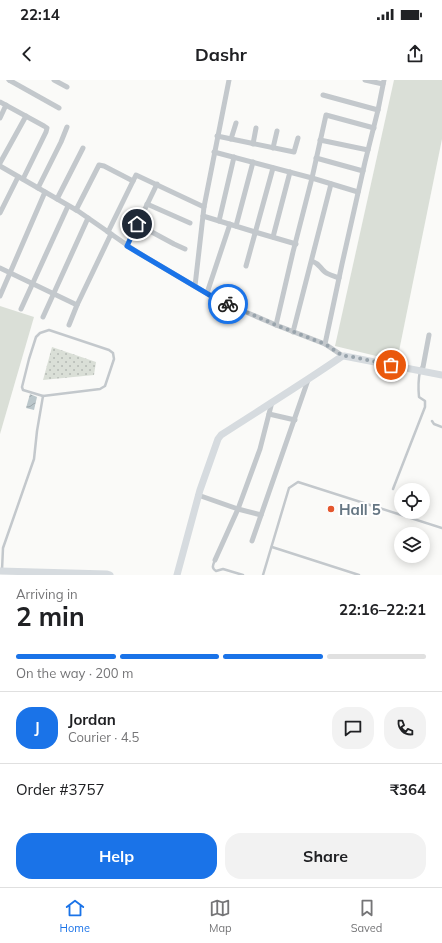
<!DOCTYPE html>
<meta charset="utf-8">
<style>
body{margin:0;font-family:Mulish,sans-serif;background:#f2f2f2;color:#202124;height:100vh;display:flex;flex-direction:column;font-size:15px;white-space:nowrap}
*{box-sizing:border-box;margin:0}
p{font-size:13px;color:#757577}
.icon{flex:none;width:22px;height:22px;fill:none;stroke:currentColor;stroke-width:2;stroke-linecap:round;stroke-linejoin:round}
.map{position:relative;height:495px;overflow:hidden}
.drawer{display:flex;flex-direction:column;background:#fff;flex:1}
.drawer>*{flex:none}
.controls{position:absolute;left:394px;top:403px;display:grid;gap:8px}
.controls a{display:grid;place-items:center;width:36px;height:36px;border-radius:50%;background:#fff;box-shadow:0 2px 10px #0003;font-size:20px}
.pin{position:absolute;display:grid;place-items:center;width:34px;height:34px;color:#fff;margin:-17px;border:2px solid #fff;border-radius:50%;box-shadow:0 1px 4px #0007}
.courier{position:absolute;display:grid;place-items:center;width:40px;height:40px;margin:-20px;border:3px solid #1a73e8;border-radius:50%;background:#fff;color:#222;box-shadow:0 1px 5px #0007}
.overview em{font-style:normal;font-weight:700}
.overview div{display:flex;flex-direction:column-reverse}
.overview{display:flex;align-items:center;justify-content:space-between;height:68px;padding:0 16px}
h1{font-size:26px;font-weight:700;line-height:30px}
.bar{display:grid;grid-template-columns:repeat(4,1fr);gap:6px 4px;align-content:center;height:48px;padding:0 16px}
.bar i{height:5px;border-radius:3px;background:#e0e0e0}
.bar .current{background:#1a73e8}
.bar p{grid-column:span 4}
.line{display:flex;align-items:center;gap:10px;padding:0 16px;border-top:1px solid #e0e0e0}
.line div{flex:1}
.round{display:grid;place-items:center;flex:none;width:42px;height:42px;border-radius:16px;background:#f2f2f2}
.action{display:flex;gap:8px;margin-top:auto;padding:8px 16px}
.action a{flex:1;height:46px;border-radius:16px;background:#1a73e8;color:#fff;font-size:16px;font-weight:700;line-height:46px;text-align:center}
.action a+a{background:#f2f2f2;color:#202124}
.status{display:flex;justify-content:space-between;align-items:center;height:28px;padding:0 20px;background:#fff;direction:ltr}
.status svg{height:11px;fill:currentColor}
header{display:flex;justify-content:space-between;align-items:center;height:52px;padding:0 16px;background:#fff;font-size:18px;font-weight:700}
.dock{display:flex;justify-content:space-around;align-items:center;height:56px;border-top:1px solid #e0e0e0;background:#fff;font-size:11px;color:#757577}
.dock a{display:grid;justify-items:center;gap:2px}
.dock .current{color:#1a73e8}
.map>svg:first-child{display:block}
.grass{fill:#dadfd7}
.park{fill:url(#park-dots)}
.water{fill:url(#water-waves)}
.lines{fill:none;stroke-linecap:round;stroke-linejoin:round}
.lane{stroke:#c3c8cc;stroke-width:2.5}
.street{stroke:#c3c8cc;stroke-width:5}
.secondary{stroke:#d6dbdf;stroke-width:7}
.done{stroke:#99a4ac;stroke-width:4;stroke-dasharray:0 7.2}
.route{stroke:#1a73e8;stroke-width:5}
.poi-dot{fill:#e4572e;stroke:#fff;stroke-width:1.5}
.labels{text-anchor:middle;dominant-baseline:central;stroke-width:4;stroke-linejoin:round;paint-order:stroke}
.poi-label{font-size:15px;font-weight:bold;fill:#657683;stroke:#fff;text-anchor:start}
</style>
<div class="status"><b>22:14</b><svg viewBox="0 0 49 12"><path d="M0 12V9h3v3zM5 12V6h3v6zM10 12V3h3v9zM15 12V0h3v12zM26 1h20v11H26zM47 4h2v5h-2z"/></svg></div>
<header><svg class="icon" aria-label="back" viewBox="0 0 24 24"><path d="M15 5l-7 7 7 7"/></svg>Dashr<svg class="icon" aria-label="share" viewBox="0 0 24 24"><path d="M12 15V3M7 8l5-5 5 5M5 13v7h14v-7"/></svg></header>
<div class="map">
<svg width="442" height="495" viewBox="0 0 442 495">
<defs>
<pattern id="park-dots" width="8" height="8" patternUnits="userSpaceOnUse"><rect width="8" height="8" fill="#dadfd7"/><path d="M2 2h.1M6 6h.1" fill="none" stroke="#b4b9b4" stroke-width="1.8" stroke-linecap="round"/></pattern>
<pattern id="water-waves" width="16" height="10" patternUnits="userSpaceOnUse"><rect width="16" height="10" fill="#bbc7cb"/><path d="M0 5q4-4 8 0t8 0" fill="none" stroke="#9ca6aa"/></pattern>
</defs>
<rect width="100%" height="100%" fill="#fafaf8"/>
<!-- grass -->
<g class="grass">
<polygon points="394,0 442,0 442,59 397,281 335,266"/>
<polygon points="0,226 34,237 0,354"/>
</g>
<!-- park -->
<polygon class="park" points="52,267 96,282 94,295 43,300"/>
<!-- water -->
<polygon class="water" points="30,314 37,317 34,330 26,328"/>
<g class="lines">
<!-- lane -->
<g class="lane">
<polygon points="49,250 109,270 113,273 114,279 105,306 100,309 43,316 23,310 22,307 29,279 36,257 40,253"/>
<polyline points="432,341 434,344 442,347"/>
<path d="M393,409L425,327V321L419,317C418,307 418,301 420,291"/>
<polyline points="272,467 359,495"/>
<path d="M215,480C213,485 211,488 216,491L223,489L243,495"/>
<polyline points="2,490 3,468 34,379 37,351 43,316"/>
<polyline points="263,495 289,408 298,402 442,448"/>
</g>
<!-- street -->
<g class="street">
<polyline points="9,0 59,28"/>
<polyline points="54,0 67,7"/>
<polyline points="365,0 383,4"/>
<polyline points="323,15 378,30"/>
<polyline points="0,22 44,46 47,48 46,52 23,99"/>
<polyline points="0,38 6,25"/>
<polyline points="217,56 294,72 298,58"/>
<polyline points="231,59 236,43"/>
<polyline points="320,60 368,70"/>
<polyline points="253,64 256,48"/>
<polyline points="273,68 277,51"/>
<polyline points="214,72 312,98 358,112"/>
<polyline points="316,78 363,91"/>
<polyline points="0,83 26,36"/>
<polyline points="0,86 78,131 137,172 218,220 276,245 325,264 343,276"/>
<polyline points="38,108 61,62 67,47"/>
<polyline points="57,119 83,68"/>
<polyline points="147,124 190,143"/>
<polyline points="76,130 99,85 104,86 133,101"/>
<polyline points="0,133 18,97"/>
<polyline points="203,136 255,152 296,164"/>
<polyline points="219,141 234,77"/>
<polyline points="137,144 174,164 185,169"/>
<polyline points="236,146 253,82"/>
<polyline points="108,152 136,95 204,127"/>
<polyline points="273,157 290,92"/>
<polyline points="127,166 157,104"/>
<path d="M312,181C320,184 319,187 325,192C329,195 334,196 339,198"/>
<polyline points="246,186 273,88"/>
<polyline points="0,188 77,225"/>
<polyline points="195,206 204,127 229,0"/>
<polyline points="207,213 230,144"/>
<polyline points="0,216 45,112"/>
<polyline points="21,229 68,126"/>
<polyline points="43,237 88,138"/>
<polyline points="69,245 77,225 111,154"/>
<polyline points="276,245 293,172 312,98 326,35 374,48"/>
<polyline points="293,252 331,104"/>
<polyline points="325,264 342,184 365,82 378,30 384,0"/>
<polyline points="420,291 423,287 429,255"/>
<polyline points="269,334 295,340"/>
<polyline points="198,415 238,429 261,435"/>
<polyline points="252,461 308,300"/>
<polyline points="215,480 238,429 260,369 272,322"/>
</g>
<!-- secondary -->
<g class="secondary">
<polyline points="0,491 107,494 110,495"/>
<path d="M177,495L200,410L218,359L221,355C261,329 302,304 341,277L344,276L442,295"/>
</g>
</g>
<g class="lines">
<!-- done -->
<polyline class="done" points="228,224 276,245 325,264 343,276 349,276 391,285"/>
<!-- route -->
<polyline class="route" points="137,144 127,166 137,172 218,220 228,224"/>
</g>
<!-- markers -->
<circle class="poi-dot" cx="331" cy="429" r="4"/>
<g class="labels">
<!-- poi labels -->
<g class="poi-label">
<text x="339" y="429">Hall 5</text>
</g>
</g>
</svg>
<div class="controls">
<a><svg class="icon" aria-label="locate" viewBox="0 0 24 24"><circle cx="12" cy="12" r="6"/><path d="M12 2v4M12 18v4M2 12h4M18 12h4"/></svg></a>
<a><svg class="icon" aria-label="layers" viewBox="0 0 24 24"><path d="M12 4l9 5-9 5-9-5zM3 14l9 5 9-5"/></svg></a>
</div>
<div class="pin" style="left:391px;top:285px;background:#ea580c"><svg class="icon" aria-label="bag" viewBox="0 0 24 24"><path d="M5 8h14l-1 12H6zM9 8a3 3 0 0 1 6 0"/></svg></div>
<div class="pin" style="left:137px;top:144px;background:#1f2937"><svg class="icon" aria-label="home" viewBox="0 0 24 24"><path d="M3 11l9-7 9 7M6 9v11h12V9"/></svg></div>
<div class="courier" style="left:228px;top:224px"><svg class="icon" aria-label="bike" viewBox="0 0 24 24"><circle cx="6" cy="16" r="4"/><circle cx="18" cy="16" r="4"/><path d="M6 16l4-8h5l3 8M10 8l3 8H6M13 5h3"/></svg></div>
</div>
<section class="drawer">
<div class="overview"><div><h1>2 min</h1><p>Arriving in</p></div><em>22:16–22:21</em></div>
<div class="bar"><i class="current"></i><i class="current"></i><i class="current"></i><i></i><p>On the way · 200 m</p></div>
<div class="line" style="height:72px"><b class="round" style="background:#1a73e8;color:#fff">J</b><div><b>Jordan</b><p>Courier · 4.5</p></div><a class="round"><svg class="icon" aria-label="chat" viewBox="0 0 24 24"><path d="M4 5h16v11H9l-5 4z"/></svg></a><a class="round"><svg class="icon" aria-label="phone" viewBox="0 0 24 24"><path d="M5 4h4l2 5-3 2q2 4 5 5l2-3 5 2v4C11 20 4 13 5 4z"/></svg></a></div>
<div class="line" style="height:52px"><div>Order #3757</div><b>₹364</b></div>
<div class="action"><a>Help</a><a>Share</a></div>
</section>
<nav class="dock">
<a class="current"><svg class="icon" aria-label="home" viewBox="0 0 24 24"><path d="M3 11l9-7 9 7M6 9v11h12V9"/></svg>Home</a>
<a><svg class="icon" aria-label="map" viewBox="0 0 24 24"><path d="M3 6l6-2 6 2 6-2v14l-6 2-6-2-6 2zM9 4v14M15 6v14"/></svg>Map</a>
<a><svg class="icon" aria-label="saved" viewBox="0 0 24 24"><path d="M7 4h10v16l-5-4-5 4z"/></svg>Saved</a>
</nav>
